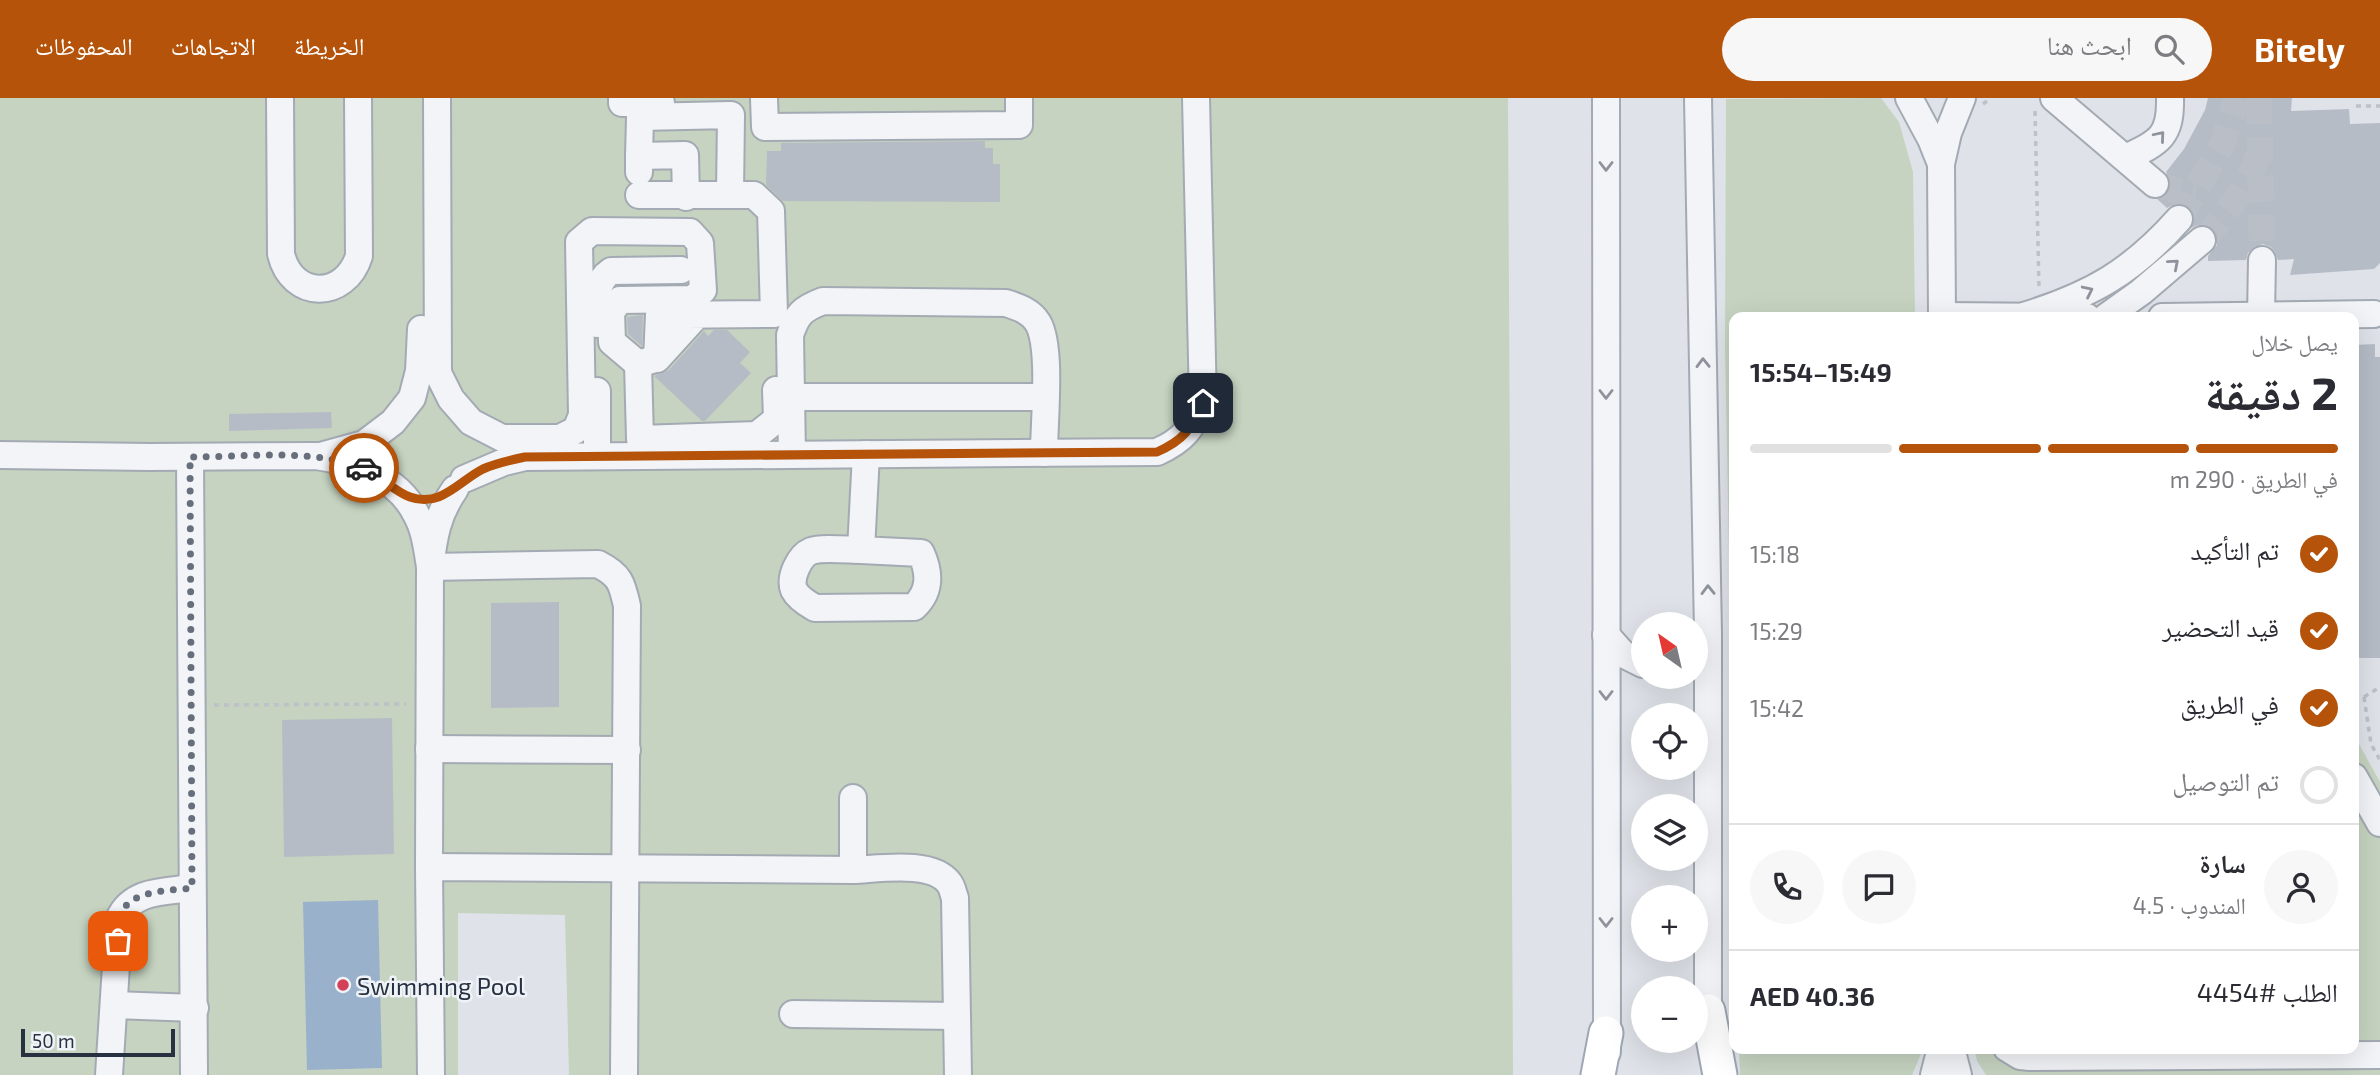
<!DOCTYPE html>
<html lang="ar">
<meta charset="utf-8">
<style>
body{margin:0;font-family:"Exo 2","Noto Naskh Arabic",sans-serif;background:#f7f7f7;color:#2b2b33;direction:rtl;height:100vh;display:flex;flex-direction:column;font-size:26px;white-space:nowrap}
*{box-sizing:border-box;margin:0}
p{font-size:23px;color:#7c7c81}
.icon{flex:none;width:38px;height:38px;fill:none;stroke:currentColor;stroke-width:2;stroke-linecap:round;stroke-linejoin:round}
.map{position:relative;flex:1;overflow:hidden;direction:ltr}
.sheet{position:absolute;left:1729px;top:214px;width:630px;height:742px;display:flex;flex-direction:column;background:#fff;border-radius:14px;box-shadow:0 7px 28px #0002;direction:rtl}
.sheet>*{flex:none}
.needle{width:46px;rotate:326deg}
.fabs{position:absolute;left:1631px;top:514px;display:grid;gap:14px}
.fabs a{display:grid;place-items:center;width:77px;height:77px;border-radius:50%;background:#fff;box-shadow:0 7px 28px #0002;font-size:35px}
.scale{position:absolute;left:21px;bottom:18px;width:154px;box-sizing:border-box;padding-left:7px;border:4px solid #283141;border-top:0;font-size:19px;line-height:24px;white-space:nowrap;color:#283141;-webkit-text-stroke:5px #eff2f6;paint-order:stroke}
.pin{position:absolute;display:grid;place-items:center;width:60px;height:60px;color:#fff;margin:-30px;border-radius:14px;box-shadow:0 4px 10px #0006}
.courier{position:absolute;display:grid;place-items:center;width:70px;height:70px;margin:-35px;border:5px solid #b45309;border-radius:50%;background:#fff;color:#222;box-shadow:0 2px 9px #0007}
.summary em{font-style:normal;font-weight:700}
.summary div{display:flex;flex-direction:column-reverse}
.summary{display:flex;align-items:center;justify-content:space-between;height:119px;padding:0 21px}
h1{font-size:46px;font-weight:700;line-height:52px}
.bar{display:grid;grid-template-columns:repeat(4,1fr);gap:10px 7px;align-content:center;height:84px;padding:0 21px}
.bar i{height:9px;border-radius:5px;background:#e1e1e2}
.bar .selected{background:#b45309}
.bar p{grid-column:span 4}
.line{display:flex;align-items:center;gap:18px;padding:0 21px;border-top:2px solid #e1e1e2}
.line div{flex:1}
.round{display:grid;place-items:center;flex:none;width:74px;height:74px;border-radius:37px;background:#f7f7f7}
ol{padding:0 21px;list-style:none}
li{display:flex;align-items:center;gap:21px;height:77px}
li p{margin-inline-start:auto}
li .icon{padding:7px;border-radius:50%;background:#b45309;color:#fff;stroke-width:4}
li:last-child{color:#7c7c81}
li i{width:38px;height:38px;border:4px solid #e1e1e2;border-radius:50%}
header{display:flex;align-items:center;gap:42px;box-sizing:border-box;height:98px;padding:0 35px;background:#b45309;color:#fff}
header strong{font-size:33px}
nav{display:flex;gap:38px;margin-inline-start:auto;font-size:24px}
.search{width:490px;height:63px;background:#f7f7f7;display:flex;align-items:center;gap:18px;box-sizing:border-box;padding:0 24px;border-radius:38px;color:#7c7c81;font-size:26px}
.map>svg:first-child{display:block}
.green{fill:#c5d3c0}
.water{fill:#99b1ca}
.building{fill:#b6bcc6}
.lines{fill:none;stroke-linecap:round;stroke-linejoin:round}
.minor-tunnel{stroke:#babfc7;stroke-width:26;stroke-dasharray:26 13;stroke-linecap:butt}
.minor-casing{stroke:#a4aab3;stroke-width:30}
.major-casing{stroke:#9ea7b5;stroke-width:37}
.path{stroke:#bdc1c8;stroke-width:3.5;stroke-dasharray:5 5;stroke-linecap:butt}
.minor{stroke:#f2f4f7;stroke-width:26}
.major{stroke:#fff;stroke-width:33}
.oneway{stroke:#8d929c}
.done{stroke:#686f7c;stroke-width:7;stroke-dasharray:0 12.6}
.route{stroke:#b45309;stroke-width:9}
.poi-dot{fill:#d24156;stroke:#eff2f6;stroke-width:2.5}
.labels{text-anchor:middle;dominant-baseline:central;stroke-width:5;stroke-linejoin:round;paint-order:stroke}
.poi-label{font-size:24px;fill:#283141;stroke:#eff2f6;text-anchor:start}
</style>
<header>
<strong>Bitely</strong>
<div class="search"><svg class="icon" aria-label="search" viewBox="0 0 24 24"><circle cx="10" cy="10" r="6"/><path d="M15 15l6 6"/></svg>ابحث هنا</div>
<nav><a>الخريطة</a><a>الاتجاهات</a><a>المحفوظات</a></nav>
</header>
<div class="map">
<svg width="2380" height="977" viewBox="0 0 2380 977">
<rect width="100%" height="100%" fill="#dfe3e9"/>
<!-- green -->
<g class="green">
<polygon points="0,0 1508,0 1513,977 569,977 565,817 458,815 458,977 0,977"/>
<polygon points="1881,0 1899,24 1913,74 1915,219 1734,219 1734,710 1725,249 1726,1"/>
<polygon points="2354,637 2380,684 2380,977 1986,977 1977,963 1974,950 2354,950"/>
<polygon points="1739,950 1921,950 1921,956 1912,977 1740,977"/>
</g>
<!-- water -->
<polygon class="water" points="378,802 382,970 307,972 303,804"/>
<!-- building -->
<g class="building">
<polygon points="2208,0 2292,0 2291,13 2349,11 2350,26 2380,25 2380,165 2374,171 2290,177 2294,161 2278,162 2275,154 2271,149 2263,146 2254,149 2248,155 2246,162 2208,163 2208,158 2217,147 2217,138 2214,132 2207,127 2198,127 2191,130 2194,117 2189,109 2182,106 2175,106 2167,110 2157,101 2167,96 2170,89 2170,81 2166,74 2184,51 2205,12"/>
<polygon points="985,43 985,50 993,50 993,66 1000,66 1000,104 783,103 766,87 767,53 781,53 781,45"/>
<polygon points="643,217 642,248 628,236 627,219"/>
<polygon points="714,232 727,232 750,254 740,265 751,275 705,323 702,323 654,278 669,272 704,233 708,238"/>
<polygon points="2375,246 2375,259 2380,259 2380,560 2357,560 2358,541 2354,541 2354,247"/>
<polygon points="331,314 332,330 229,333 229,316"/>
<polygon points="559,504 559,609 491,610 491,505"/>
<polygon points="392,620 394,756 284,759 282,622"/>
</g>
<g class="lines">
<!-- minor-tunnel -->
<g class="minor-tunnel">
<polyline points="2259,0 2262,162"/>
<polyline points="2155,86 2182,94 2196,95"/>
<polyline points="2179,121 2223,45 2237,0"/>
<path d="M2202,142C2223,121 2251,85 2258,56"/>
</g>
<!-- minor casing -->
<g class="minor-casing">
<g id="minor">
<path d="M280,0L281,156C292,202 345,202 359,158L358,0"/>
<polyline points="437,0 438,275 451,301 471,324 502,340 560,340 576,332 582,317 579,144 592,133 690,134 700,145 703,192 693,201 620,202 611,214 612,244 638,266"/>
<polyline points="622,0 622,5 661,5"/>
<polyline points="764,0 765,29 1019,27 1019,0"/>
<polyline points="1606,0 1607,954"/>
<polyline points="1698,0 1708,535 1708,933"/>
<polyline points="1909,0 1931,41 1941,66"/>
<polyline points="2054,0 2155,86"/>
<polyline points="639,58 640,19 731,17 730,97"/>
<path d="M2126,60C2159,44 2171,39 2170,0"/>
<polyline points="639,74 639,58 685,57 686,99"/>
<polyline points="639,97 754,97 771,113 774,216 659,217 657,261 697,217"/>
<polyline points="1942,218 2087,219"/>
<path d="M2024,218C2091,197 2132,174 2179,121"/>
<polyline points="2261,218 2262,162"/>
<polyline points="1942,219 1941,66 1948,35 1962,0"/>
<polyline points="2106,219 2141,194 2202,142"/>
<polyline points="2162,219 2374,216"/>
<path d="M597,226C597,207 593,185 611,173L681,172"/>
<polyline points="655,261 638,266 640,341 757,337 777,321 776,292"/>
<polyline points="791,299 1045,299"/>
<path d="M0,357L150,359L316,358C353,363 398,379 416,416C425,432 427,450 430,469"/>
<polyline points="324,357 364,346 393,324 412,300 419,273 421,231"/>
<path d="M792,357L790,237C797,216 802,211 823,203L1006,205C1018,209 1031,213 1038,225C1052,249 1044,324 1044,355"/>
<polyline points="597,358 597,293"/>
<polyline points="190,359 194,977"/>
<path d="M464,381L504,364L525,359L1157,354C1184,342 1191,331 1203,305L1196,0"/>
<path d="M861,452L921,455C930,475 931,493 914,509L815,510C808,506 798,500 794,492C789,480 799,458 811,453C822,449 849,452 861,452L866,356"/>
<path d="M430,469L598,466C620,477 622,485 627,508L624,977"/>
<polyline points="1606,537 1623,556 1643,566"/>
<polyline points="429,651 627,652"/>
<polyline points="2354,679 2380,725"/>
<polyline points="853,700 853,772"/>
<path d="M429,769L430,469C434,438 437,417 455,391"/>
<polyline points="114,907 195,910"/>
<polyline points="957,918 958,977"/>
<polyline points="1951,950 1958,977"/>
<polyline points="2007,950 2020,958 2030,959 2380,957"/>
<path d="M109,977L119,821C132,792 163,794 192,790"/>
<path d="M431,977L429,769L853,772C879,771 932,762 949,785C952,788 953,795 955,800L957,918L793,916"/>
<polyline points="1934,977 1941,950"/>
</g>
</g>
<!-- major casing -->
<g class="major-casing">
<g id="major">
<polyline points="1708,913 1720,977"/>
<polyline points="1598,977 1606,935"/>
</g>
</g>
<!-- path -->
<g class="path">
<polyline points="1983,6 1991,0"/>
<polyline points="2356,8 2380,8"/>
<polyline points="2035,13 2039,190"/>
<polyline points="2354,599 2364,599 2380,589"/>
<polyline points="2364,599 2371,646 2380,662"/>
<polyline points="214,607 406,606"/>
</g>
<!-- minor -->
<use href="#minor" class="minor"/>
<!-- major -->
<use href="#major" class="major"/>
</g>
<!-- one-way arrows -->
<defs><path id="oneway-chevron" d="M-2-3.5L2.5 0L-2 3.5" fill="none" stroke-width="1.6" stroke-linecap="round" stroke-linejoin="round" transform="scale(1.75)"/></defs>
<g class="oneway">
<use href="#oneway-chevron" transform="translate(2160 38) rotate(-50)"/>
<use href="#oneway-chevron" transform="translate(1606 68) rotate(90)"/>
<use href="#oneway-chevron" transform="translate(2174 166) rotate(-41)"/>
<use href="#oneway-chevron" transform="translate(2088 193) rotate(-26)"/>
<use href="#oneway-chevron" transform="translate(1703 265) rotate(-91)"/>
<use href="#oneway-chevron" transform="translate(1606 296) rotate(90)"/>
<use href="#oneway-chevron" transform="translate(1708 492) rotate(-91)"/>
<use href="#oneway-chevron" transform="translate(1606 597) rotate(90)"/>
<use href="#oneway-chevron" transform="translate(1606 824) rotate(90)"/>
</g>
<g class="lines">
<!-- done -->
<path class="done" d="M118,843C118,836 117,827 119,820C128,791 168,793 192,790L190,359C247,359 311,350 364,370"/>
<!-- route -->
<path class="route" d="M364,370C380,378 394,393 410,399C441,410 459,383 483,371C497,365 511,362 525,359L1157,354C1184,342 1191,331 1203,305"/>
</g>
<!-- markers -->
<circle class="poi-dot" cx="343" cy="887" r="7"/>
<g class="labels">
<!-- poi labels -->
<g class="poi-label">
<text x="357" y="887">Swimming Pool</text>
</g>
</g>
</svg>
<div class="fabs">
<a><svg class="needle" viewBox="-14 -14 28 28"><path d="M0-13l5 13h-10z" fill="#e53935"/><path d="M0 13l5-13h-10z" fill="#7c7c81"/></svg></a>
<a><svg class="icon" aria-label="locate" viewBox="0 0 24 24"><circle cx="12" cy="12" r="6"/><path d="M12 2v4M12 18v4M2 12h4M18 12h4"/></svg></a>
<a><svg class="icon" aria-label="layers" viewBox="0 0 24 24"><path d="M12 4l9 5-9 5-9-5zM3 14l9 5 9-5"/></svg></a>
<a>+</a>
<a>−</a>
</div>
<div class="scale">50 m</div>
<div class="pin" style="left:118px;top:843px;background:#ea580c"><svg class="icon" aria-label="bag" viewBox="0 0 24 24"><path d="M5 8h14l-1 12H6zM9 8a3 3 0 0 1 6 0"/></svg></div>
<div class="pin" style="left:1203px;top:305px;background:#1f2937"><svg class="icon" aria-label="home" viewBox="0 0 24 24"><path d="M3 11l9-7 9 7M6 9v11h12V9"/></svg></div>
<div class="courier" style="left:364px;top:370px"><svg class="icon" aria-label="car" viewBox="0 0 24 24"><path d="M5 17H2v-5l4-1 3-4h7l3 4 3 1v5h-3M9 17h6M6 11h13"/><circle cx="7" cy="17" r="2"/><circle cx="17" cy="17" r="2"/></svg></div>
<section class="sheet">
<div class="summary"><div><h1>2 دقيقة</h1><p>يصل خلال</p></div><em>15:49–15:54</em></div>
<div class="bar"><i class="selected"></i><i class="selected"></i><i class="selected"></i><i></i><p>في الطريق · 290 m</p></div>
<ol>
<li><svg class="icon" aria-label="check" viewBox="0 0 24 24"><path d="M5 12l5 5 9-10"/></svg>تم التأكيد<p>15:18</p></li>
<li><svg class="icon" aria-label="check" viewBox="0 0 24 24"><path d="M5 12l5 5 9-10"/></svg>قيد التحضير<p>15:29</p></li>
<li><svg class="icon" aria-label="check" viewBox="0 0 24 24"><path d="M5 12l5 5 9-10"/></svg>في الطريق<p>15:42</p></li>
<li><i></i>تم التوصيل</li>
</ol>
<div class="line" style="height:126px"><a class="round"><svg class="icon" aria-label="person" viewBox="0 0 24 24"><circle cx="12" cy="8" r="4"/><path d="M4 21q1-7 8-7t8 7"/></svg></a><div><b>سارة</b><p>المندوب · 4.5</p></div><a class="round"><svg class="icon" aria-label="chat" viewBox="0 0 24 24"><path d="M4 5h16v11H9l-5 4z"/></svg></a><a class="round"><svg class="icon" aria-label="phone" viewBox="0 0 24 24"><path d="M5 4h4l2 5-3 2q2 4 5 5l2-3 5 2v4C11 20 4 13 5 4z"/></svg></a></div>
<div class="line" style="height:91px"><div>الطلب #4454</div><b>AED 40.36</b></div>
</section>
</div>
